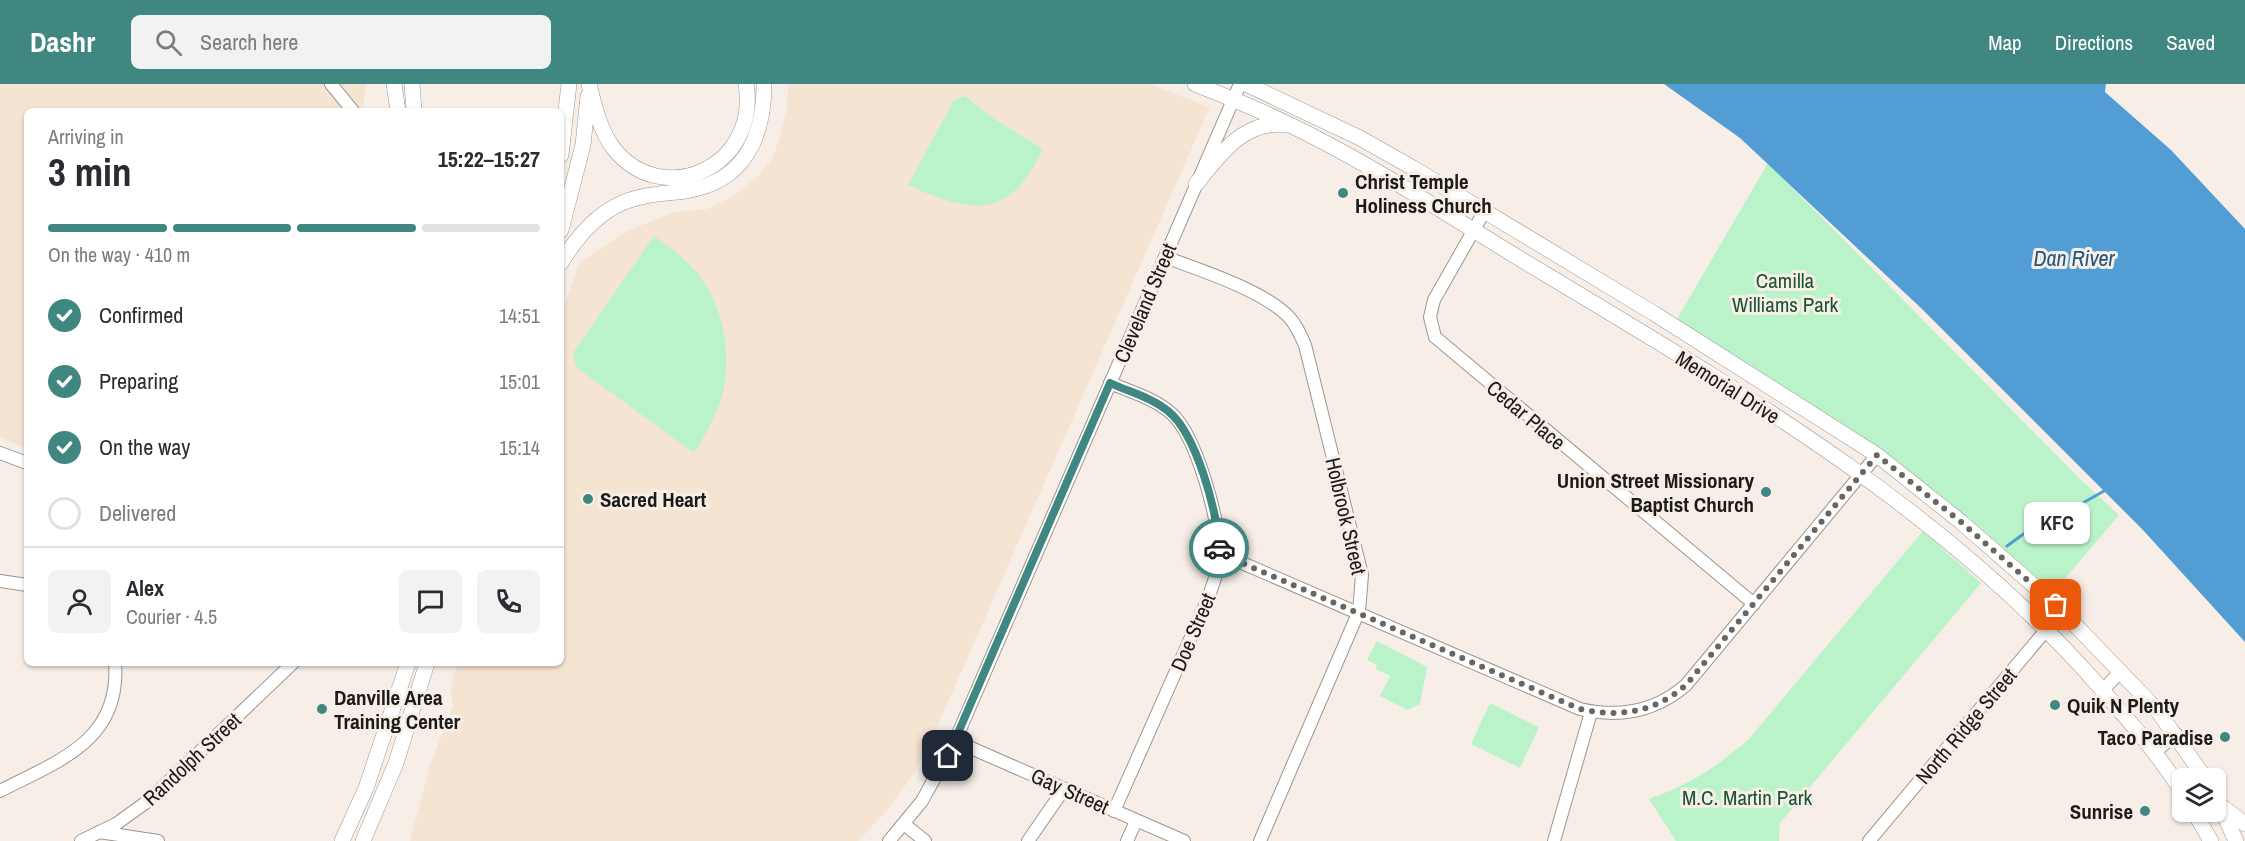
<!DOCTYPE html>
<meta charset="utf-8">
<style>
body{margin:0;font-family:"Archivo Narrow",sans-serif;background:#f2f2f3;color:#2b2b33;height:100vh;display:flex;flex-direction:column;font-size:22px;white-space:nowrap}
*{box-sizing:border-box;margin:0}
p{font-size:20px;color:#7c7c81}
.icon{flex:none;width:33px;height:33px;fill:none;stroke:currentColor;stroke-width:2;stroke-linecap:round;stroke-linejoin:round}
.map{position:relative;flex:1;overflow:hidden}
.panel{position:absolute;left:24px;top:24px;width:540px;height:558px;display:flex;flex-direction:column;background:#fff;border-radius:9px;box-shadow:0 2px 4px #0004}
.panel>*{flex:none}
.tools{position:absolute;left:2172px;top:684px;display:grid;gap:12px}
.tools a{display:grid;place-items:center;width:54px;height:54px;border-radius:9px;background:#fff;box-shadow:0 2px 4px #0004;font-size:30px}
.pin{position:absolute;display:grid;place-items:center;width:51px;height:51px;color:#fff;margin:-26px;border-radius:12px;box-shadow:0 3px 9px #0006}
.courier{position:absolute;display:grid;place-items:center;width:60px;height:60px;margin:-30px;border:4px solid #418781;border-radius:50%;background:#fff;color:#222;box-shadow:0 2px 8px #0007}
.bubble{position:absolute;height:42px;border-radius:9px;background:#fff;box-shadow:0 2px 4px #0004;font-size:20px;font-weight:700;line-height:42px;text-align:center}
.headline em{font-style:normal;font-weight:700}
.headline div{display:flex;flex-direction:column-reverse}
.headline{display:flex;align-items:center;justify-content:space-between;height:102px;padding:0 24px}
h1{font-size:39px;font-weight:700;line-height:45px}
.bar{display:grid;grid-template-columns:repeat(4,1fr);gap:9px 6px;align-content:center;height:72px;padding:0 24px}
.bar i{height:8px;border-radius:4px;background:#e1e1e2}
.bar .selected{background:#418781}
.bar p{grid-column:span 4}
.line{display:flex;align-items:center;gap:15px;padding:0 24px;border-top:2px solid #e1e1e2}
.line div{flex:1}
.round{display:grid;place-items:center;flex:none;width:63px;height:63px;border-radius:9px;background:#f2f2f3}
ol{padding:0 24px;list-style:none}
li{display:flex;align-items:center;gap:18px;height:66px}
li p{margin-inline-start:auto}
li .icon{padding:6px;border-radius:50%;background:#418781;color:#fff;stroke-width:4}
li:last-child{color:#7c7c81}
li i{width:33px;height:33px;border:3px solid #e1e1e2;border-radius:50%}
header{display:flex;align-items:center;gap:36px;box-sizing:border-box;height:84px;padding:0 30px;background:#418781;color:#fff}
header strong{font-size:28px}
nav{display:flex;gap:33px;margin-inline-start:auto;font-size:21px}
.search{width:420px;height:54px;background:#f2f2f3;display:flex;align-items:center;gap:15px;box-sizing:border-box;padding:0 21px;border-radius:9px;color:#7c7c81;font-size:22px}
.map>svg:first-child{display:block}
.education{fill:#f5e4d2}
.green{fill:#baf2c9}
.water{fill:#539dd5}
.lines{fill:none;stroke-linecap:round;stroke-linejoin:round}
.stream{stroke:#539dd5;stroke-width:3}
.minor-casing{stroke:#9e968e;stroke-width:14}
.major-casing{stroke:#9e968e;stroke-width:16}
.minor{stroke:#fff;stroke-width:12}
.major{stroke:#fff;stroke-width:15}
.done{stroke:#696560;stroke-width:6;stroke-dasharray:0 10.8}
.route{stroke:#418781;stroke-width:8}
.poi-dot{fill:#418781;stroke:#f7efe7;stroke-width:2}
.labels{text-anchor:middle;dominant-baseline:central;stroke-width:6;stroke-linejoin:round;paint-order:stroke}
.poi-label{font-size:21px;font-weight:bold;fill:#1d1b18;stroke:#f7efe7;text-anchor:start}
.park-label{font-size:21px;fill:#1b5430;stroke:#f7efe7}
.street-label{font-size:21px;fill:#1d1b18;stroke:#f7efe7}
.water-label{font-size:22px;font-style:italic;fill:#21577e;stroke:#f7efe7}
</style>
<header>
<strong>Dashr</strong>
<div class="search"><svg class="icon" aria-label="search" viewBox="0 0 24 24"><circle cx="10" cy="10" r="6"/><path d="M15 15l6 6"/></svg>Search here</div>
<nav><a>Map</a><a>Directions</a><a>Saved</a></nav>
</header>
<div class="map">
<svg width="2245" height="757" viewBox="0 0 2245 757">
<rect width="100%" height="100%" fill="#f7efe7"/>
<!-- education -->
<g class="education">
<polygon points="0,0 366,0 363,21 366,27 27,27 27,365 0,353"/>
<polygon points="788,0 1149,0 1210,23 934,650 914,689 888,726 858,757 410,757 430,681 453,622 451,603 457,579 561,579 561,231 579,179 627,147 674,128 707,125 736,110 757,93 772,75 781,50 787,25"/>
</g>
<!-- green -->
<g class="green">
<path d="M965,12L997,37L1043,65C1009,137 972,130 908,101L954,16Z"/>
<polygon points="1768,79 2082,397 2119,431 2053,509 1943,413 1878,365 1677,235"/>
<path d="M654,152C665,160 677,168 687,178C721,209 734,267 722,311C717,332 705,351 694,369L576,283L573,269Z"/>
<path d="M1923,447L1981,499L1780,739L1779,757H1676L1649,715C1692,699 1714,685 1749,655Z"/>
<polygon points="1377,557 1427,583 1420,620 1407,626 1380,612 1390,592 1376,585 1377,581 1367,576"/>
<polygon points="1490,619 1539,643 1520,684 1471,660"/>
</g>
<!-- water -->
<polygon class="water" points="1664,0 2106,0 2105,8 2171,66 2245,145 2245,558 2142,445 1922,225 1740,54"/>
<g class="lines">
<!-- stream -->
<polyline class="stream" points="2007,462 2051,430 2061,425 2081,420 2104,407"/>
<!-- minor casing -->
<g class="minor-casing">
<g id="minor">
<polyline points="331,0 353,27"/>
<polyline points="1484,128 1434,216 1430,233 1435,253 1754,520"/>
<path d="M1165,173C1200,186 1262,206 1288,232C1296,240 1300,250 1305,261L1362,491L1359,527L1260,757"/>
<path d="M1110,299C1131,308 1154,314 1172,330C1196,352 1219,434 1219,468C1219,485 1213,501 1207,517L1114,727"/>
<polyline points="0,369 27,379"/>
<path d="M1219,469L1580,625C1619,634 1655,628 1686,601L1877,371"/>
<polyline points="0,497 27,501"/>
<polyline points="2103,606 2121,587"/>
<polyline points="955,657 1184,757"/>
<polyline points="2155,668 2176,650"/>
<path d="M0,707C58,677 121,657 115,579"/>
<polyline points="904,740 925,757"/>
<polyline points="99,748 158,757"/>
<polyline points="81,757 116,740 148,717 293,579"/>
<polyline points="889,757 922,717 955,657 1240,0"/>
<polyline points="1028,757 1064,705"/>
<polyline points="1127,757 1136,737"/>
<polyline points="1554,757 1591,628"/>
<polyline points="1869,757 2062,527"/>
</g>
</g>
<!-- major casing -->
<g class="major-casing">
<g id="major">
<polyline points="394,0 398,27"/>
<polyline points="412,0 414,27"/>
<path d="M589,0C594,21 600,47 614,65C663,126 760,83 746,0"/>
<path d="M1195,0C1225,12 1256,24 1286,39C1376,82 1461,140 1547,191C1745,310 1944,426 2098,601C2128,636 2158,669 2182,708"/>
<polyline points="1246,0 1360,54 1413,84 1655,230 1877,371 1961,438 2056,521 2157,626 2205,694"/>
<polyline points="561,71 569,0"/>
<path d="M1196,100C1220,71 1244,35 1286,41"/>
<polyline points="561,146 583,61 588,12"/>
<path d="M561,179C576,154 595,131 622,119C642,110 664,110 685,107C744,98 764,54 764,0"/>
<polyline points="2216,713 2236,757"/>
<polyline points="2224,724 2245,740"/>
<polyline points="2194,728 2211,757"/>
<polyline points="342,757 366,704 408,579"/>
<polyline points="363,757 396,679 427,579"/>
</g>
</g>
<!-- minor -->
<use href="#minor" class="minor"/>
<!-- major -->
<use href="#major" class="major"/>
</g>
<g class="lines">
<!-- done -->
<path class="done" d="M1219,464V469L1580,625C1620,634 1655,628 1686,601L1877,371L1961,438L2056,521"/>
<!-- route -->
<path class="route" d="M948,672L1110,299C1129,308 1151,313 1168,327C1196,349 1218,429 1219,464"/>
</g>
<!-- markers -->
<g class="poi-dot">
<circle cx="1343" cy="109" r="6"/>
<circle cx="1766" cy="408" r="6"/>
<circle cx="588" cy="415" r="6"/>
<circle cx="2055" cy="621" r="6"/>
<circle cx="322" cy="625" r="6"/>
<circle cx="2225" cy="653" r="6"/>
<circle cx="2145" cy="727" r="6"/>
</g>
<g class="labels">
<!-- poi labels -->
<g class="poi-label">
<text x="1355" y="97">Christ Temple<tspan x="1355" dy="24">Holiness Church</tspan></text>
<text x="1754" y="396" text-anchor="end">Union Street Missionary<tspan x="1754" dy="24">Baptist Church</tspan></text>
<text x="600" y="415">Sacred Heart</text>
<text x="334" y="613">Danville Area<tspan x="334" dy="24">Training Center</tspan></text>
<text x="2067" y="621">Quik N Plenty</text>
<text x="2213" y="653" text-anchor="end">Taco Paradise</text>
<text x="2133" y="727" text-anchor="end">Sunrise</text>
</g>
<!-- park labels -->
<g class="park-label">
<text x="1785" y="196">Camilla<tspan x="1785" dy="24">Williams Park</tspan></text>
<text x="1747" y="713">M.C. Martin Park</text>
</g>
<!-- street labels -->
<g class="street-label">
<text transform="translate(1145 219) rotate(-67)">Cleveland Street</text>
<text transform="translate(1728 303) rotate(32)">Memorial Drive</text>
<text transform="translate(1526 331) rotate(40)">Cedar Place</text>
<text transform="translate(1346 432) rotate(77)">Holbrook Street</text>
<text transform="translate(1193 548) rotate(-67)">Doe Street</text>
<text transform="translate(1966 642) rotate(-50)">North Ridge Street</text>
<text transform="translate(192 675) rotate(-43)">Randolph Street</text>
<text transform="translate(1070 707) rotate(24)">Gay Street</text>
</g>
<!-- water labels -->
<g class="water-label">
<text x="2074" y="174">Dan River</text>
</g>
</g>
</svg>
<div class="tools">
<a><svg class="icon" aria-label="layers" viewBox="0 0 24 24"><path d="M12 4l9 5-9 5-9-5zM3 14l9 5 9-5"/></svg></a>
</div>
<div class="pin" style="left:2056px;top:521px;background:#ea580c"><svg class="icon" aria-label="bag" viewBox="0 0 24 24"><path d="M5 8h14l-1 12H6zM9 8a3 3 0 0 1 6 0"/></svg></div>
<div class="pin" style="left:948px;top:672px;background:#1f2937"><svg class="icon" aria-label="home" viewBox="0 0 24 24"><path d="M3 11l9-7 9 7M6 9v11h12V9"/></svg></div>
<div class="courier" style="left:1219px;top:464px"><svg class="icon" aria-label="car" viewBox="0 0 24 24"><path d="M5 17H2v-5l4-1 3-4h7l3 4 3 1v5h-3M9 17h6M6 11h13"/><circle cx="7" cy="17" r="2"/><circle cx="17" cy="17" r="2"/></svg></div>
<div class="bubble" style="left:2024px;top:418px;width:66px">KFC</div>
<section class="panel">
<div class="headline"><div><h1>3 min</h1><p>Arriving in</p></div><em>15:22–15:27</em></div>
<div class="bar"><i class="selected"></i><i class="selected"></i><i class="selected"></i><i></i><p>On the way · 410 m</p></div>
<ol>
<li><svg class="icon" aria-label="check" viewBox="0 0 24 24"><path d="M5 12l5 5 9-10"/></svg>Confirmed<p>14:51</p></li>
<li><svg class="icon" aria-label="check" viewBox="0 0 24 24"><path d="M5 12l5 5 9-10"/></svg>Preparing<p>15:01</p></li>
<li><svg class="icon" aria-label="check" viewBox="0 0 24 24"><path d="M5 12l5 5 9-10"/></svg>On the way<p>15:14</p></li>
<li><i></i>Delivered</li>
</ol>
<div class="line" style="height:108px"><a class="round"><svg class="icon" aria-label="person" viewBox="0 0 24 24"><circle cx="12" cy="8" r="4"/><path d="M4 21q1-7 8-7t8 7"/></svg></a><div><b>Alex</b><p>Courier · 4.5</p></div><a class="round"><svg class="icon" aria-label="chat" viewBox="0 0 24 24"><path d="M4 5h16v11H9l-5 4z"/></svg></a><a class="round"><svg class="icon" aria-label="phone" viewBox="0 0 24 24"><path d="M5 4h4l2 5-3 2q2 4 5 5l2-3 5 2v4C11 20 4 13 5 4z"/></svg></a></div>
</section>
</div>
